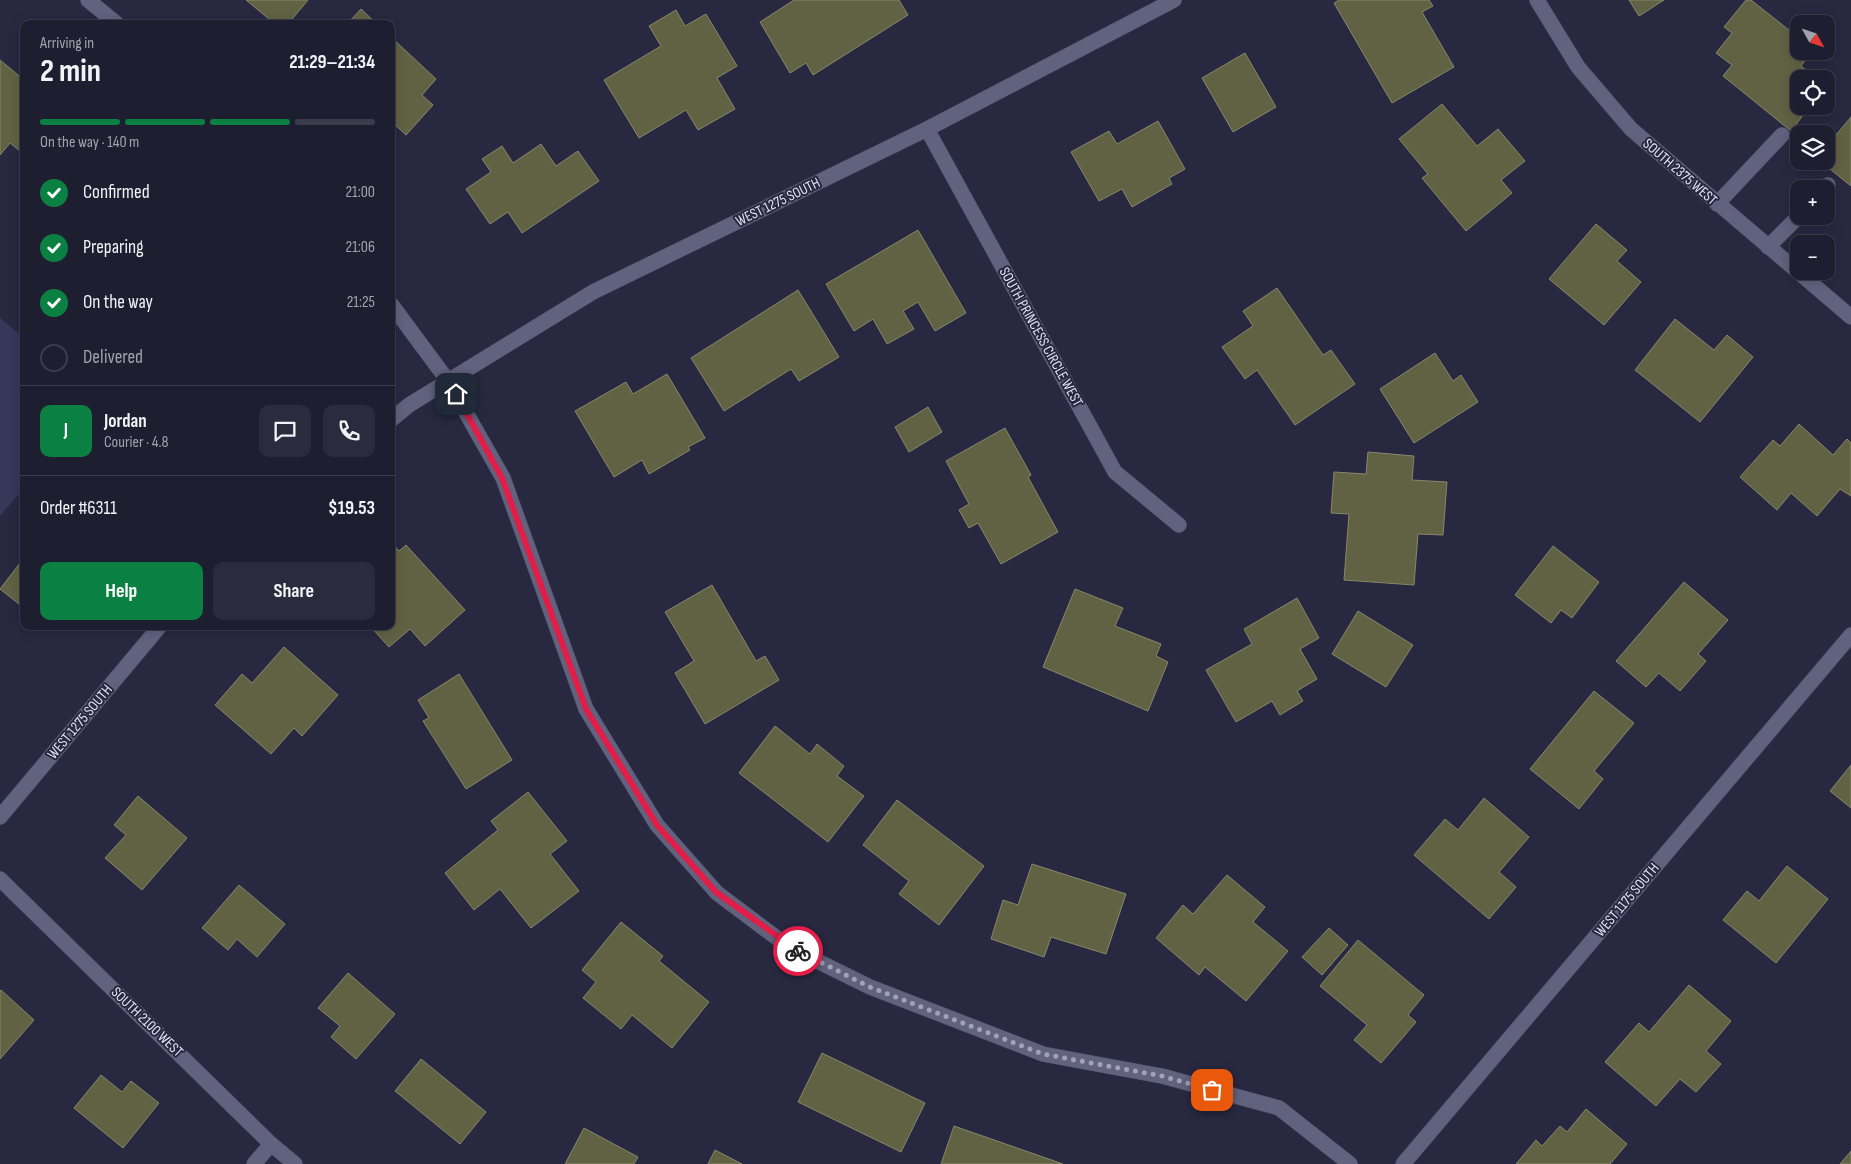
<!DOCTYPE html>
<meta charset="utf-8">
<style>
body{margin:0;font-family:"Sofia Sans Condensed",sans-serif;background:#2b2b3d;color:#f1f3f6;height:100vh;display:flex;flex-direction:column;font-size:19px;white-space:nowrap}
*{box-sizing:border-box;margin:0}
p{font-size:16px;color:#a1a2ab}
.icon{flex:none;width:28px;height:28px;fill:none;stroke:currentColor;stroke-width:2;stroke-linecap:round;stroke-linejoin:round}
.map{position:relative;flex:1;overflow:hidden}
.sheet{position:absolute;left:20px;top:20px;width:375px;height:610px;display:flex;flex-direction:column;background:#1e1e31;border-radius:10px;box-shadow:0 2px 12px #0003,0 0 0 1px #3c3c4d}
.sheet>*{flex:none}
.needle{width:32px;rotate:130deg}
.controls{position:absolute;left:1790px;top:15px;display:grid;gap:10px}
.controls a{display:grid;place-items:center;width:45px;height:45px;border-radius:10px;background:#1e1e31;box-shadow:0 2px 12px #0003,0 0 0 1px #3c3c4d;font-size:25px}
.pin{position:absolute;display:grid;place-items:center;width:42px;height:42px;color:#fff;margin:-21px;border-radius:10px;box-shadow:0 2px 8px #0006}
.courier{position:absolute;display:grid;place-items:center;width:50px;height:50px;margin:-25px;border:4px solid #e11d48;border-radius:50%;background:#fff;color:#222;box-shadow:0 1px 6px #0007}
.overview em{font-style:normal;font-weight:700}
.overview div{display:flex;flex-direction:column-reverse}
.overview{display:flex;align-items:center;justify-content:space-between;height:85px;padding:0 20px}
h1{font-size:32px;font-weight:700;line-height:38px}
.bar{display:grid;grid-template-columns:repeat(4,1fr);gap:8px 5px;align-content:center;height:60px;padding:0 20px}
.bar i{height:6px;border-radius:4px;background:#3c3c4d}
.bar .on{background:#0b8043}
.bar p{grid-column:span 4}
.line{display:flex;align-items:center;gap:12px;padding:0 20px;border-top:1px solid #3c3c4d}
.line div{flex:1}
.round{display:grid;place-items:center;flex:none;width:52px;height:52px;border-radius:10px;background:#2b2b3d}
ol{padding:0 20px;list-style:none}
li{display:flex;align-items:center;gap:15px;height:55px}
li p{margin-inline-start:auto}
li .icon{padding:5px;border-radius:50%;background:#0b8043;color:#fff;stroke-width:4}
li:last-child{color:#a1a2ab}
li i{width:28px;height:28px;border:2px solid #3c3c4d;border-radius:50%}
.button{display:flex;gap:10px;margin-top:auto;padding:10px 20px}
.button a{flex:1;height:58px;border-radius:10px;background:#0b8043;color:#fff;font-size:20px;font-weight:700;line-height:58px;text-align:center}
.button a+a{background:#2b2b3d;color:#f1f3f6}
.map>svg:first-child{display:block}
.green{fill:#37375c}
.building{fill:#616244;stroke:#878869}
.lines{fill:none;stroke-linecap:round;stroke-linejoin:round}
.lane-casing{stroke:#434358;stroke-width:16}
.street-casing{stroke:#434358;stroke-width:16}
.lane{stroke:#61627e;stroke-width:15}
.street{stroke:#61627e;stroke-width:15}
.done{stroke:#a1a2b5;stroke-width:5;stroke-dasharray:0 9}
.route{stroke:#e11d48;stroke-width:6}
.labels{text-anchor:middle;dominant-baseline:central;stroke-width:4;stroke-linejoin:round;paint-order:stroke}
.street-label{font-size:15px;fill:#e2e3f4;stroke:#282841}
</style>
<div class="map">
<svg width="1851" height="1164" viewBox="0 0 1851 1164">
<rect width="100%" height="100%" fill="#282841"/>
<!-- green -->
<polygon class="green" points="0,318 24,338 24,488 0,516"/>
<!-- building -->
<g class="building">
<polygon points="246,0 308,0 288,24 275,24"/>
<polygon points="794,0 899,0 908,15 813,75 806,63 790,73 760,22"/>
<polygon points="1339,0 1429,0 1433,6 1422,12 1454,67 1392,103 1334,3"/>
<polygon points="1629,0 1664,0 1639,16"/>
<polygon points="1746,0 1751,0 1799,38 1799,51 1812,51 1801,66 1817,79 1799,79 1799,106 1810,106 1791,131 1723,76 1732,65 1716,53 1732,33 1724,27"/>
<polygon points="361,9 377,24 347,24"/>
<polygon points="676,10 685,26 706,14 737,66 717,78 735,109 698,130 686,110 639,138 604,80 661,46 649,26"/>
<polygon points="391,37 436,79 422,95 433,105 406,135 391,121"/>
<polygon points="1245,53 1276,107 1233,132 1202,78"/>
<polygon points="0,60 24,80 24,154 10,143 0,155"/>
<polygon points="1442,104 1477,146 1498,129 1525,161 1501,180 1512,193 1466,231 1422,178 1428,174 1399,139"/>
<polygon points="1851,117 1851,186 1820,161 1826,161 1826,147"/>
<polygon points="1158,121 1185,169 1169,178 1172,184 1132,207 1122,189 1099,201 1071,152 1109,131 1117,144"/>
<polygon points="541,144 556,166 578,151 599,181 522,233 508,212 490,224 466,189 491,172 482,159 502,146 513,163"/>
<polygon points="1596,224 1627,250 1617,261 1641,282 1604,325 1549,279"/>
<polygon points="918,230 966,313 935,331 918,302 903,311 914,329 887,344 873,319 854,331 826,284"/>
<polygon points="1277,288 1323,355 1331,350 1355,384 1295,425 1257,370 1245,379 1222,347 1253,326 1243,311"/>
<polygon points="798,290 839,357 799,381 791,369 724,411 691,358"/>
<polygon points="1675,319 1714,350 1727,335 1753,357 1700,422 1635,370"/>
<polygon points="1435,353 1453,381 1461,375 1478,402 1414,443 1380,389"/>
<polygon points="667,374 705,438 688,447 690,450 649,474 642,460 614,477 575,411 626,382 633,394"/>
<polygon points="928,407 942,432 909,452 895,427"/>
<polygon points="1799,424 1833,455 1847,439 1851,443 1851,496 1840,489 1817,516 1791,493 1777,510 1740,477 1773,440 1780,446"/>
<polygon points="1005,428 1031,475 1028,477 1058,532 1001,564 978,523 969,528 959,510 969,504 946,461"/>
<polygon points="1368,452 1414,456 1412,480 1447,482 1443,535 1418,534 1414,585 1344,580 1349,514 1331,513 1334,472 1366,474"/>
<polygon points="391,542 399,551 406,545 465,610 425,646 410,629 389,647 370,626 391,626"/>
<polygon points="1553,546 1599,582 1572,618 1561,610 1551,623 1515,595"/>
<polygon points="24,558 24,608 0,589"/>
<polygon points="1684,582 1728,620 1698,654 1706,661 1680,691 1659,673 1646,687 1616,661"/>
<polygon points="712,585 756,661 765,656 779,680 705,724 675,673 694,661 665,612"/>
<polygon points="1075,589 1123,608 1115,626 1161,644 1156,656 1168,662 1148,711 1043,667"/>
<polygon points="1297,598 1319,638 1300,649 1317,679 1297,691 1303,701 1280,715 1272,701 1236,722 1206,670 1252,644 1244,629"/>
<polygon points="1358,611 1413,645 1386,687 1332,654"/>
<polygon points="284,647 338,695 302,736 294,728 271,754 215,705 242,674 252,683"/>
<polygon points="459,674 512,760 466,789 423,721 429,718 418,700"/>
<polygon points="1594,691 1634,723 1594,771 1603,779 1579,809 1530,769"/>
<polygon points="775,726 810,754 817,744 844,766 837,776 864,796 828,842 739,773"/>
<polygon points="1851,765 1851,808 1830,791"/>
<polygon points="528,792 567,841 550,854 579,891 531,928 500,889 474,910 445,873 498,830 491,821"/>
<polygon points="138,796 187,838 142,890 105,858 126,835 114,825"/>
<polygon points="1484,798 1529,837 1499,872 1516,887 1489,919 1414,855 1445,819 1458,830"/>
<polygon points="897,800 984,866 939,925 899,894 909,881 863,845"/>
<polygon points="1032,864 1126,894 1106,954 1051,937 1044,957 991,939 1003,900 1018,905"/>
<polygon points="1787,866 1828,899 1776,963 1723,920 1747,891 1759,901"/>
<polygon points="1227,875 1265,907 1253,922 1288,951 1246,1001 1205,967 1199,975 1156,938 1183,905 1193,914"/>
<polygon points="239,885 285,924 257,957 237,939 228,950 202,928"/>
<polygon points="621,922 663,956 659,961 709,1002 672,1048 632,1015 621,1029 583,998 596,982 582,970"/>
<polygon points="1329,928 1348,945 1322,975 1302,957"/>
<polygon points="1358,940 1424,995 1408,1015 1416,1022 1381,1063 1354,1040 1367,1025 1320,986"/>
<polygon points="348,973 395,1014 356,1059 331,1037 340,1026 318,1008"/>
<polygon points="1689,985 1731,1021 1706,1051 1721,1064 1696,1092 1680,1079 1656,1106 1605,1062 1639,1023 1649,1032"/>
<polygon points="1,990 34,1020 0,1059 0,991"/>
<polygon points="822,1053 925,1103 901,1152 798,1102"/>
<polygon points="421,1059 486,1112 460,1144 395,1091"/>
<polygon points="101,1075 122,1092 131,1081 159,1103 123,1148 74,1108"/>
<polygon points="1586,1109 1627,1144 1610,1164 1516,1164 1536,1140 1542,1146 1560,1126 1567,1132"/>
<polygon points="954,1126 1063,1164 941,1164"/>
<polygon points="584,1128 638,1157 634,1164 565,1164"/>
<polygon points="715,1150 742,1164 708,1164"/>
<polygon points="1851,1151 1851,1164 1840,1164"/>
</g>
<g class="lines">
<!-- lane casing -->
<g class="lane-casing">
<g id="lane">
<polyline points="1824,189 1828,185"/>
<polyline points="1717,204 1782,135"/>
<polyline points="1768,247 1799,216"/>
</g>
</g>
<!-- street casing -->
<g class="street-casing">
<g id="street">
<polyline points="88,0 117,24"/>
<polyline points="1537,0 1578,67 1631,129 1851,317"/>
<polyline points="927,129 1115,472 1179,525"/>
<polyline points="391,304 448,381 503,478 586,709 657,825 717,893 789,947 870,987 1043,1054 1162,1076 1279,1108 1350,1164"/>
<polyline points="391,420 409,405 593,292 927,129 1174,0"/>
<polyline points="0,817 160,626"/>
<polyline points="0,879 271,1144 295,1164"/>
<polyline points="254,1164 271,1144"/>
<polyline points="1403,1164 1851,635"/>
</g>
</g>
<!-- lane -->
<use href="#lane" class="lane"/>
<!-- street -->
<use href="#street" class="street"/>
</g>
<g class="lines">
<!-- done -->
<polyline class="done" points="798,951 870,987 1043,1054 1162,1076 1212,1090"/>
<!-- route -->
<polyline class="route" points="456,394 502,478 586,709 657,825 716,892 798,951"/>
</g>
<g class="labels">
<!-- street labels -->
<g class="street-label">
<text transform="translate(1680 172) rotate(41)">SOUTH 2375 WEST</text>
<text transform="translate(778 202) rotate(-26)">WEST 1275 SOUTH</text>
<text transform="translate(1041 337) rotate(61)">SOUTH PRINCESS CIRCLE WEST</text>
<text transform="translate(80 722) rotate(-50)">WEST 1275 SOUTH</text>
<text transform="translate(1627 900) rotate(-50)">WEST 1175 SOUTH</text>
<text transform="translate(147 1022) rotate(44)">SOUTH 2100 WEST</text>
</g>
</g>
</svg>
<div class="controls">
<a><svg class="needle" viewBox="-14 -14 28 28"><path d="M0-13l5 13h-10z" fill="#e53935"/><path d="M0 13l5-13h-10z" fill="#a1a2ab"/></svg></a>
<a><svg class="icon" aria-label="locate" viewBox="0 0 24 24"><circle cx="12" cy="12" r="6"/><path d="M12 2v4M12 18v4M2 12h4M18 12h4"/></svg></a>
<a><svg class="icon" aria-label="layers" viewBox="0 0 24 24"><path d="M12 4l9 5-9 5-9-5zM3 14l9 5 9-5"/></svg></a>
<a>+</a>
<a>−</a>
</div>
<div class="pin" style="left:1212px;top:1090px;background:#ea580c"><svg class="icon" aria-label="bag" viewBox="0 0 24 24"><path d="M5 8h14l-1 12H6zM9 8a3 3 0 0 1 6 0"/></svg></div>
<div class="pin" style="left:456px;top:394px;background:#1f2937"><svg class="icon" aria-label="home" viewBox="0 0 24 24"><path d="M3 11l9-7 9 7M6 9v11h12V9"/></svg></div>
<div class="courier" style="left:798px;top:951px"><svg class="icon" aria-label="bike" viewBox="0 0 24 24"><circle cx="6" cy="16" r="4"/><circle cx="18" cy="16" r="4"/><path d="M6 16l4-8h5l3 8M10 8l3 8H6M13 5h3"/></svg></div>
<section class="sheet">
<div class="overview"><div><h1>2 min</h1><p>Arriving in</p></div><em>21:29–21:34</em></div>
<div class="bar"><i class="on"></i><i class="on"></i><i class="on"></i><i></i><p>On the way · 140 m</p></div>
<ol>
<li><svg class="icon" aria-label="check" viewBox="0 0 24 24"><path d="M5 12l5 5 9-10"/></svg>Confirmed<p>21:00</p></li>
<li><svg class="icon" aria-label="check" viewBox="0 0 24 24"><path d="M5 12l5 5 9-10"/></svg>Preparing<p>21:06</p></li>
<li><svg class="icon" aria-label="check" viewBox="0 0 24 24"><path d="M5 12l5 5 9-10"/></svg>On the way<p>21:25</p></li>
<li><i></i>Delivered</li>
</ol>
<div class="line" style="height:90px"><b class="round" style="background:#0b8043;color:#fff">J</b><div><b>Jordan</b><p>Courier · 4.8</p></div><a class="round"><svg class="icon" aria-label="chat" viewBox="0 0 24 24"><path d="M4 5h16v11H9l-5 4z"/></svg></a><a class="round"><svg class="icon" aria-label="phone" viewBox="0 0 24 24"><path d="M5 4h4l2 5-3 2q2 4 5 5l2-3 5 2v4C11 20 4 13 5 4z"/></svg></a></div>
<div class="line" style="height:65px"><div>Order #6311</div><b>$19.53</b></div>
<div class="button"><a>Help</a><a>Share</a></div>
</section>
</div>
